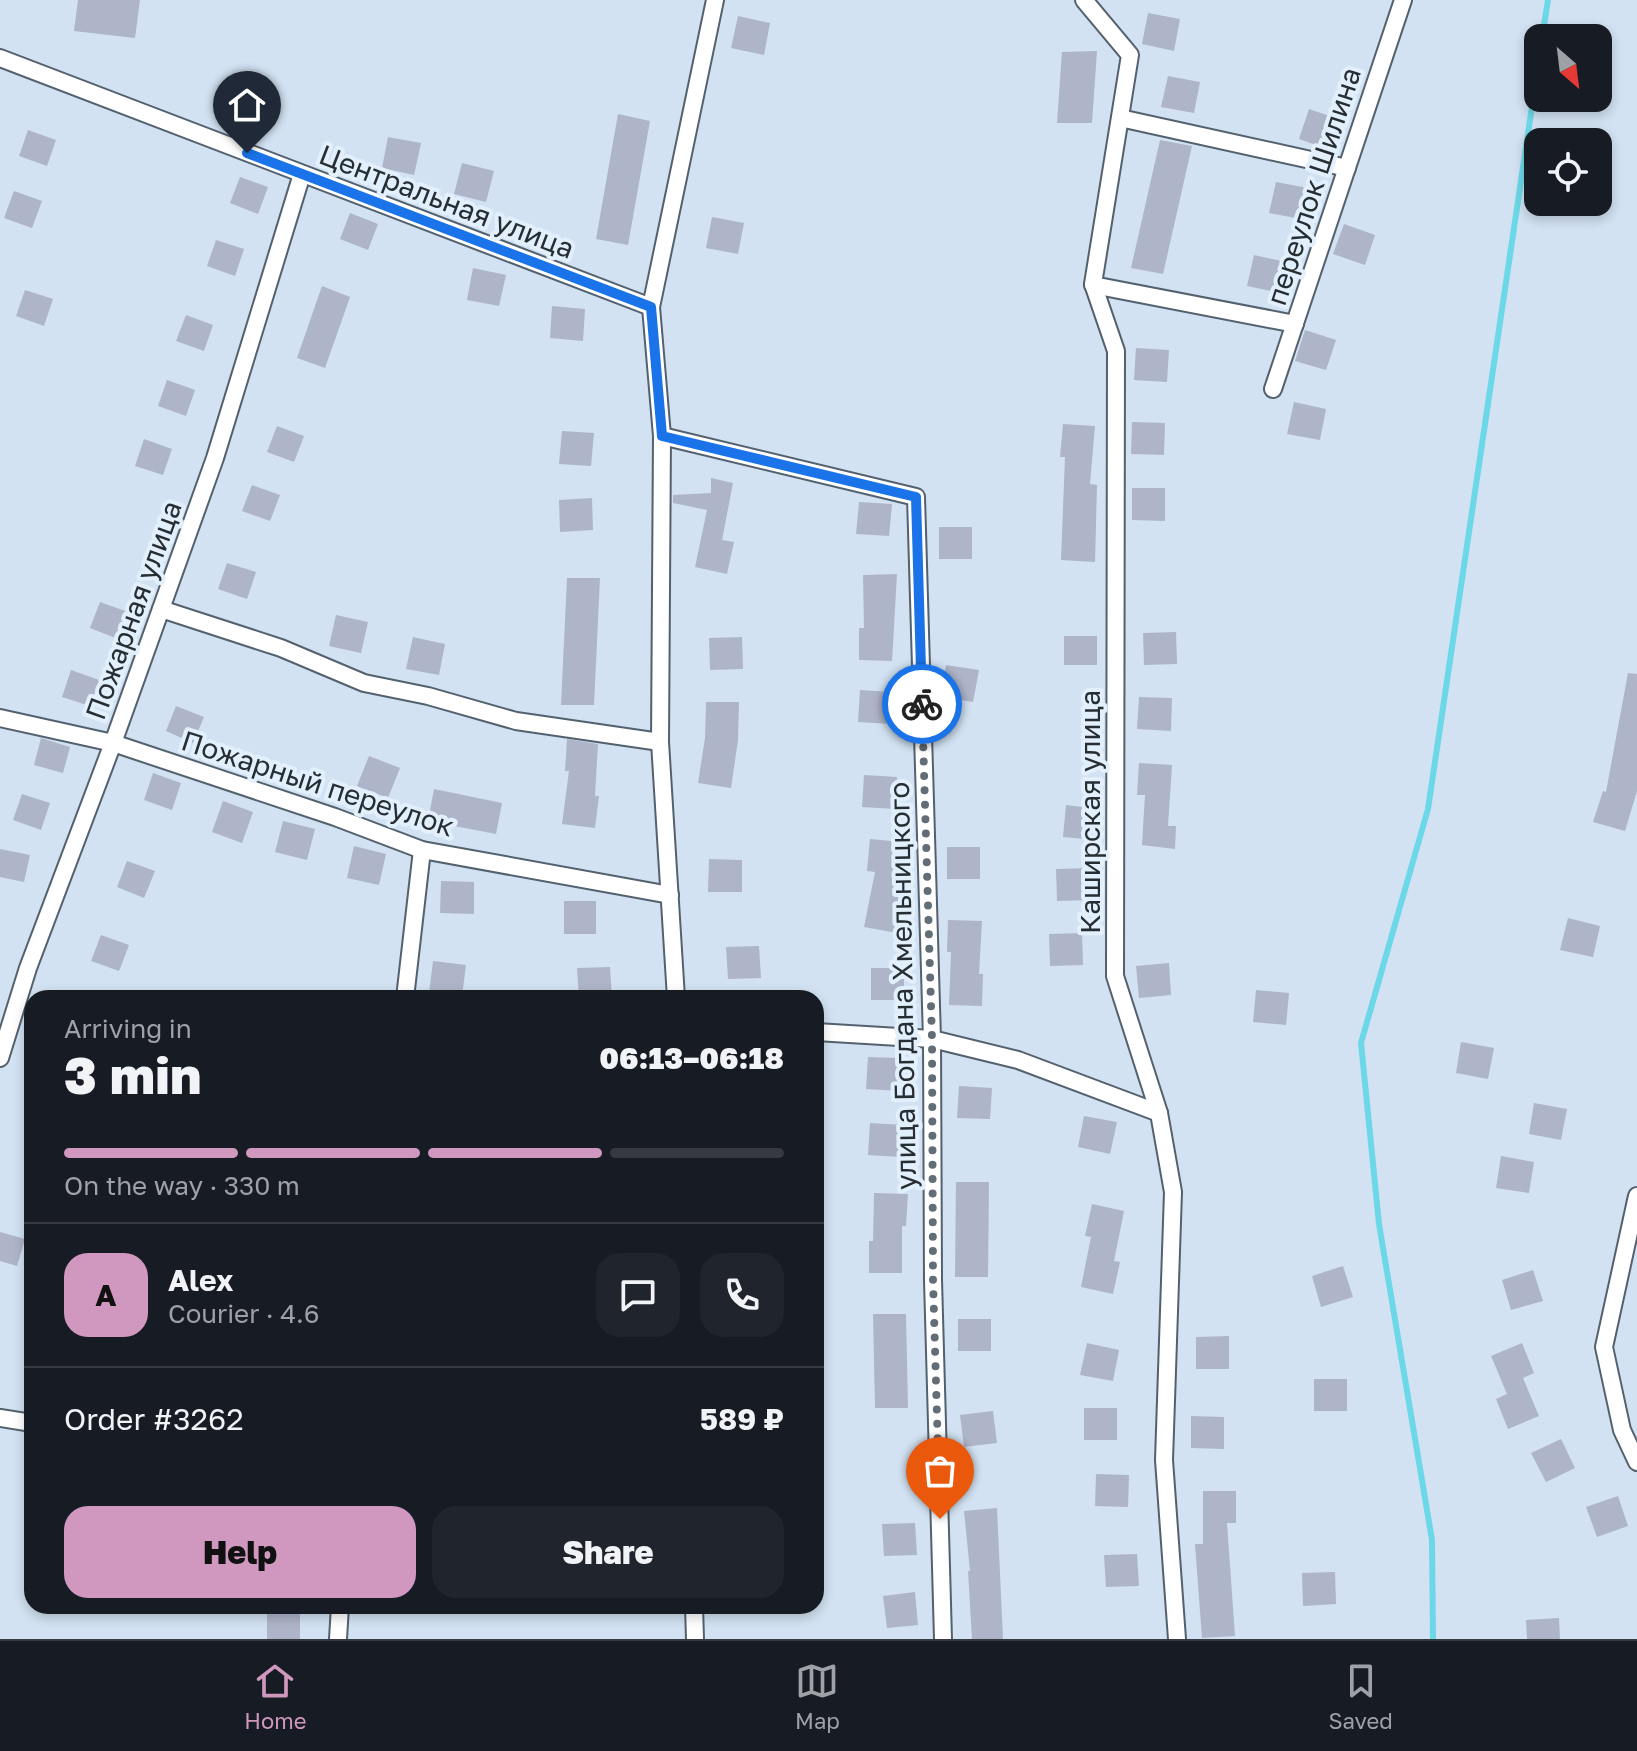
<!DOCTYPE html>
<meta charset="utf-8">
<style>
body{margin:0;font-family:"Golos Text",sans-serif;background:#20242c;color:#f1f3f6;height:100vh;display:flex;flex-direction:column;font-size:30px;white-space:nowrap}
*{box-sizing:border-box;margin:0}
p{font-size:26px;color:#9ea1a6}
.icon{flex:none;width:44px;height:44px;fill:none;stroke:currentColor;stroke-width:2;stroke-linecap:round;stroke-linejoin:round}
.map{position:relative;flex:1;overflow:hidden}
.panel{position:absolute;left:24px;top:990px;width:800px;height:624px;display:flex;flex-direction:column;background:#171b24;border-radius:24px;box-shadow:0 4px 12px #0003}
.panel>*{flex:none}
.needle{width:52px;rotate:152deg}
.controls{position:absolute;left:1524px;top:24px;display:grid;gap:16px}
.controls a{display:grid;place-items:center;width:88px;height:88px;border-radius:16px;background:#171b24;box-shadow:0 4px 12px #0003;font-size:40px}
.pin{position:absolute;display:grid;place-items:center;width:68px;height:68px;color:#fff;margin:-82px -34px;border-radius:50% 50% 50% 0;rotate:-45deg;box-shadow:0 0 8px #0007}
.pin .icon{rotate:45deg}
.courier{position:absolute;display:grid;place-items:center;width:80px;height:80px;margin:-40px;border:6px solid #1a73e8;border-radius:50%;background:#fff;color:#222;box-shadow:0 2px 10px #0007}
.head em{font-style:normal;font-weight:800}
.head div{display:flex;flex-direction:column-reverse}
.head{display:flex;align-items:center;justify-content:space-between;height:136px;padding:0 40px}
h1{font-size:52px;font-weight:800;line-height:60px}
.bar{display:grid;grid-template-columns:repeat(4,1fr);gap:12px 8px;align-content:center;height:96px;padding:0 40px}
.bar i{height:10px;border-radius:6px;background:#363941}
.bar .current{background:#d098be}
.bar p{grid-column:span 4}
.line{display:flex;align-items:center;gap:20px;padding:0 40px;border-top:2px solid #363941}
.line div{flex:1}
.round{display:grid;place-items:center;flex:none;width:84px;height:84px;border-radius:24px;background:#20242c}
.cta{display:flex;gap:16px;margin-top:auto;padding:16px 40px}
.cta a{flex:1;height:92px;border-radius:24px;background:#d098be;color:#111;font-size:32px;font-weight:800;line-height:92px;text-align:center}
.cta a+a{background:#20242c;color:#f1f3f6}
.tab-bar{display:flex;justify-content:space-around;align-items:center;height:112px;border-top:2px solid #363941;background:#171b24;font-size:22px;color:#9ea1a6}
.tab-bar a{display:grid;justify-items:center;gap:4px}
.tab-bar .current{color:#d098be}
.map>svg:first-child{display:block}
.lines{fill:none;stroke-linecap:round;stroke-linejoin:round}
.stream{stroke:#6cd8e7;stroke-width:6}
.building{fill:#aeb5c8}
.minor-casing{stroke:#53616f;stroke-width:20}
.minor{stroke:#fff;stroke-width:16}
.done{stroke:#636d76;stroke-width:8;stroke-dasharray:0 14.4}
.route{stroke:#1a73e8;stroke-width:10}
.labels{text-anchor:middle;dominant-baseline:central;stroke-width:8;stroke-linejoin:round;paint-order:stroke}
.street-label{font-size:28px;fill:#272e33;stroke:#e2effc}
</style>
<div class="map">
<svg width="1637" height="1639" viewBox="0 0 1637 1639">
<rect width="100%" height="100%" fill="#d2e2f2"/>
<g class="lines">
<!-- stream -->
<g class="stream">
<polyline points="1542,38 1548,0"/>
<polyline points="1433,1639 1432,1540 1379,1224 1361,1043 1428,809 1538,66"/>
</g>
</g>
<!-- building -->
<g class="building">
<polygon points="78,0 140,0 135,38 74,31"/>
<polygon points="1148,13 1180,19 1174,51 1142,44"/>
<polygon points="738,16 770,23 764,55 731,48"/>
<polygon points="1097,51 1092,123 1057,123 1062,52"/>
<polygon points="1168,76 1200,82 1194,113 1161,107"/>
<polygon points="1309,109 1341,120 1330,150 1299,139"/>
<polygon points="618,114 650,121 628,245 596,239"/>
<polygon points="28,130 56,140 47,166 19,156"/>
<polygon points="388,137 421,143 414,175 382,168"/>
<polygon points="1160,140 1192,146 1163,274 1131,268"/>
<polygon points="462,163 494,171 486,202 454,194"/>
<polygon points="240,177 268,187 258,214 230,203"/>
<polygon points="1276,182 1308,188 1301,219 1269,213"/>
<polygon points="14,191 42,201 32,228 4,218"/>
<polygon points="350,213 378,224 368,250 340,239"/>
<polygon points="712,217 744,223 738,254 706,248"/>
<polygon points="1344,224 1375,235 1365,265 1333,254"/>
<polygon points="216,240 244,249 235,276 207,266"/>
<polygon points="1254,255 1286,262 1280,293 1247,286"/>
<polygon points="473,268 506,275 499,306 467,300"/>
<polygon points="322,286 350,297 325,368 297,358"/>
<polygon points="25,290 53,299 44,326 16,316"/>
<polygon points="552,306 585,309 583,341 550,338"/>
<polygon points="186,315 213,325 204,351 176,341"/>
<polygon points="1305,330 1336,340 1326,370 1295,361"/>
<polygon points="1136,348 1169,350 1167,382 1134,380"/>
<polygon points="167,380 195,390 186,416 158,406"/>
<polygon points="1294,402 1326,409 1320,440 1287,434"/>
<polygon points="1132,422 1165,423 1164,455 1131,454"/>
<polygon points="1063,424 1095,426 1090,484 1097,485 1095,562 1061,560 1065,457 1060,457"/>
<polygon points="277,426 304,436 294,462 267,452"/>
<polygon points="562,431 594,433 591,466 559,464"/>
<polygon points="144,439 172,449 163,475 135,466"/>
<polygon points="711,478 733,483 722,540 734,542 727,574 695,567 707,510 673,503 673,495 711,493"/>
<polygon points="252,485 280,495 270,521 242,511"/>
<polygon points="1132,488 1165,488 1165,521 1132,520"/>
<polygon points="592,498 593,530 560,532 559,500"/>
<polygon points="859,502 892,504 889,536 856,534"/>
<rect x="939" y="527" width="33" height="32"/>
<polygon points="227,563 256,572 247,599 218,589"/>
<polygon points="897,574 892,661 859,660 859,628 864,628 863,575"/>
<polygon points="567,578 600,578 594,705 561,705"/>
<polygon points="100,602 128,612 118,639 90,628"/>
<polygon points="336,615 368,622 361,653 329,646"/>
<polygon points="1176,632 1177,664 1144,665 1143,633"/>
<rect x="1064" y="636" width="33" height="29"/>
<polygon points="413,637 445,644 439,675 406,669"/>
<polygon points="742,637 743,669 710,670 709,638"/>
<polygon points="946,665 979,670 973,702 941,697"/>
<polygon points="71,670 99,680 90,706 62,697"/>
<polygon points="1628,673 1637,674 1637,791 1625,831 1593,822 1603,791 1606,792"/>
<polygon points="860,690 893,692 891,724 858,722"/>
<polygon points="1139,697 1172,698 1171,731 1137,729"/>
<polygon points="706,702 739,702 738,740 731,788 698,783 705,738"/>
<polygon points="176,706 204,717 193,743 166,731"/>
<polygon points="41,738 70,747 63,773 34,765"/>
<polygon points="567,739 598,744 595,796 599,796 595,828 562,824 569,771 565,771"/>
<polygon points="369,756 400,768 388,798 357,786"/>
<polygon points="1139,763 1172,765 1168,826 1176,826 1175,849 1142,845 1145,795 1137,795"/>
<polygon points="153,773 181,783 172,810 144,800"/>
<polygon points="864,775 897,777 895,809 862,807"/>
<polygon points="434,789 502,803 496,834 428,821"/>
<polygon points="22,794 50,803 41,830 13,820"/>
<polygon points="223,801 253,812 242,843 212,832"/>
<polygon points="1066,805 1099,809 1096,840 1063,837"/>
<polygon points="283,821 315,829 307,860 275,852"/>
<polygon points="870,839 903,842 898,901 903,902 897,933 864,927 875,872 867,871"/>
<polygon points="354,846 386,854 379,885 347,878"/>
<rect x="947" y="847" width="33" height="32"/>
<polygon points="0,849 30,855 24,882 0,877"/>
<polygon points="709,859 742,860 742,892 708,892"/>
<polygon points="127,861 155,871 144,898 117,887"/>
<polygon points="1089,868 1090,900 1057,901 1056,869"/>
<polygon points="441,881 474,882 474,914 440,913"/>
<rect x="564" y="901" width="32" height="33"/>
<polygon points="1568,918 1600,926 1593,957 1560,950"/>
<polygon points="948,920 982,921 979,974 983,974 982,1006 949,1005 951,952 947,952"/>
<polygon points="1082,933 1083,965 1050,966 1049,934"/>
<polygon points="101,935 129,945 119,971 91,961"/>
<polygon points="759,946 761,978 728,979 726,947"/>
<polygon points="433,961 466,965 462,996 429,993"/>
<polygon points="1169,963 1171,995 1139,998 1136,966"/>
<polygon points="610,967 612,998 579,998 577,968"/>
<rect x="871" y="968" width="33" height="32"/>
<polygon points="1256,990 1289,993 1286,1025 1253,1022"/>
<polygon points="1461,1042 1494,1048 1488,1079 1456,1073"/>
<polygon points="868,1057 901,1058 900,1091 866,1089"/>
<polygon points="959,1086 992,1088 990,1119 957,1118"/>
<polygon points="1534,1103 1567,1109 1561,1140 1529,1134"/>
<polygon points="1084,1116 1117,1122 1110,1154 1078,1147"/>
<polygon points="870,1123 903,1125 901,1157 868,1155"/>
<polygon points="1501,1156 1534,1162 1529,1193 1496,1188"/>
<polygon points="956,1182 989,1182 988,1277 955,1277"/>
<polygon points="874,1193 908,1194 906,1226 902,1226 902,1273 869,1273 869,1241 873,1241"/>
<polygon points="1092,1204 1124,1211 1114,1261 1120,1262 1113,1294 1081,1287 1091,1237 1085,1236"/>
<polygon points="0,1232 25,1239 17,1266 0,1261"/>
<polygon points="1343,1266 1353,1297 1321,1307 1312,1276"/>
<polygon points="1533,1270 1543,1301 1511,1310 1502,1280"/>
<polygon points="873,1314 906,1314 908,1408 875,1408"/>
<rect x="958" y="1319" width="33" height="32"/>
<polygon points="1229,1336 1229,1369 1196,1369 1196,1337"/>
<polygon points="1087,1343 1119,1350 1113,1381 1080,1375"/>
<polygon points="1522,1343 1534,1373 1523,1378 1539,1416 1508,1429 1496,1399 1507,1394 1491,1356"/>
<rect x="1314" y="1379" width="33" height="32"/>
<rect x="1084" y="1408" width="33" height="32"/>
<polygon points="993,1411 997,1443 964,1447 960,1415"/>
<polygon points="1191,1416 1224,1417 1224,1449 1191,1448"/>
<polygon points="1561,1439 1575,1468 1546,1482 1531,1453"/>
<polygon points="1096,1474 1129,1475 1128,1507 1095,1506"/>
<polygon points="1203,1491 1236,1491 1236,1523 1227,1523 1235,1636 1202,1638 1195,1544 1203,1544"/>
<polygon points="1618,1496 1628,1526 1597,1537 1586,1507"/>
<polygon points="997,1508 1003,1639 972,1639 968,1571 970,1571 964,1511"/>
<polygon points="915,1523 917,1555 884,1556 882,1524"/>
<polygon points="1137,1554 1139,1586 1106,1587 1104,1555"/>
<polygon points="1335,1572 1336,1604 1303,1606 1302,1573"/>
<polygon points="915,1592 918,1625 887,1628 883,1596"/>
<polygon points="267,1613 300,1614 300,1639 267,1639"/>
<polygon points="1559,1618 1560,1639 1527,1639 1526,1620"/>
</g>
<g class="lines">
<!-- minor casing -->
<g class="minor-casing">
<g id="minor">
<polyline points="1084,0 1130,55 1093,284 1116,351 1115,976 1159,1113 1173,1192 1164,1460 1177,1639"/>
<polyline points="0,58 651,307"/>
<polyline points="1120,118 1347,168"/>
<polyline points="1093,285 1295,324"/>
<polyline points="1273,389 1403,0"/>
<polyline points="662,436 916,497 932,1039 933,1280 943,1639"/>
<polyline points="161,609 281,648 364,683 428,696 516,721 660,742"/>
<polyline points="0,718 113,743 335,817 422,850 670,895"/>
<polyline points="405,998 422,850"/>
<polyline points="676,998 660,742 662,436 651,307 715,0"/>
<polyline points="816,1032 932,1039 1018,1060 1159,1113"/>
<polyline points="0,1058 28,968 113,743 215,458 302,174"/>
<polyline points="1637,1196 1604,1347 1622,1430 1637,1462"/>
<polyline points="0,1418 32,1423"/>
<polyline points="694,1606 695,1639"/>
<polyline points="338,1639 340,1606"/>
</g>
</g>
<!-- minor -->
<use href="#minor" class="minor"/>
</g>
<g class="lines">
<!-- done -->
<polyline class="done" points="922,704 932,1039 933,1280 940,1519"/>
<!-- route -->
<polyline class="route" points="247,153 651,307 662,436 916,497 922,704"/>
</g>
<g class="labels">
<!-- street labels -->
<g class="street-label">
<text transform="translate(1313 186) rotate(-72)">переулок Шилина</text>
<text transform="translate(447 201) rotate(21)">Центральная улица</text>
<text transform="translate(133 610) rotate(-70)">Пожарная улица</text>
<text transform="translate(318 783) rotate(18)">Пожарный переулок</text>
<text transform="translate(1089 812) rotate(-90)">Каширская улица</text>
<text transform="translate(902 986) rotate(-91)">улица Богдана Хмельницкого</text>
</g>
</g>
</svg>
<div class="controls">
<a><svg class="needle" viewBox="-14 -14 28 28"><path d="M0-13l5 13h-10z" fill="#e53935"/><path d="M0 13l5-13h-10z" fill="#9ea1a6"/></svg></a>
<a><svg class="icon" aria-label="locate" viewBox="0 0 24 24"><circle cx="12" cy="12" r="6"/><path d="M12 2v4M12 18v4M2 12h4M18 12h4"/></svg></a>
</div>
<div class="pin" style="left:940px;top:1519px;background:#ea580c"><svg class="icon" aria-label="bag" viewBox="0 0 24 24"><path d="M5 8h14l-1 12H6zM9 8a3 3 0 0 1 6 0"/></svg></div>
<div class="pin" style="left:247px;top:153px;background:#1f2937"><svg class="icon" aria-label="home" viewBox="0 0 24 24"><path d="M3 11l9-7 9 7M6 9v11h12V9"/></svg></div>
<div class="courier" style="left:922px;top:704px"><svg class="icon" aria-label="bike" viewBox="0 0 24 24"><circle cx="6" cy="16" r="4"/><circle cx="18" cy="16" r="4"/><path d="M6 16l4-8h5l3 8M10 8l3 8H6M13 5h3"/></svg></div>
<section class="panel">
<div class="head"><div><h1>3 min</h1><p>Arriving in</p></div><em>06:13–06:18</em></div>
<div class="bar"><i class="current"></i><i class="current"></i><i class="current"></i><i></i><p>On the way · 330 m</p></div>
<div class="line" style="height:144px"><b class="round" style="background:#d098be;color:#111">A</b><div><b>Alex</b><p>Courier · 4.6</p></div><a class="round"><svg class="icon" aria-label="chat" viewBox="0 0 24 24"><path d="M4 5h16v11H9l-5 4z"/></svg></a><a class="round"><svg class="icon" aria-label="phone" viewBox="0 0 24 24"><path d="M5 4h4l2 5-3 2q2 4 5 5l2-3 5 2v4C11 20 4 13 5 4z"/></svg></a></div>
<div class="line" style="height:104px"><div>Order #3262</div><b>589 ₽</b></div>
<div class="cta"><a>Help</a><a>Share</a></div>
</section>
</div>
<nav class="tab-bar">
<a class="current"><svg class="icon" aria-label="home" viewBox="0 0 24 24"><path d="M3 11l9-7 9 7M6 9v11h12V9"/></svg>Home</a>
<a><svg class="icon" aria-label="map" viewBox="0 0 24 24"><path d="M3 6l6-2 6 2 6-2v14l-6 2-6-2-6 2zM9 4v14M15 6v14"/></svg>Map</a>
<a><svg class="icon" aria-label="saved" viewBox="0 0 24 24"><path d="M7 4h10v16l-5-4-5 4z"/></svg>Saved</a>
</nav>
